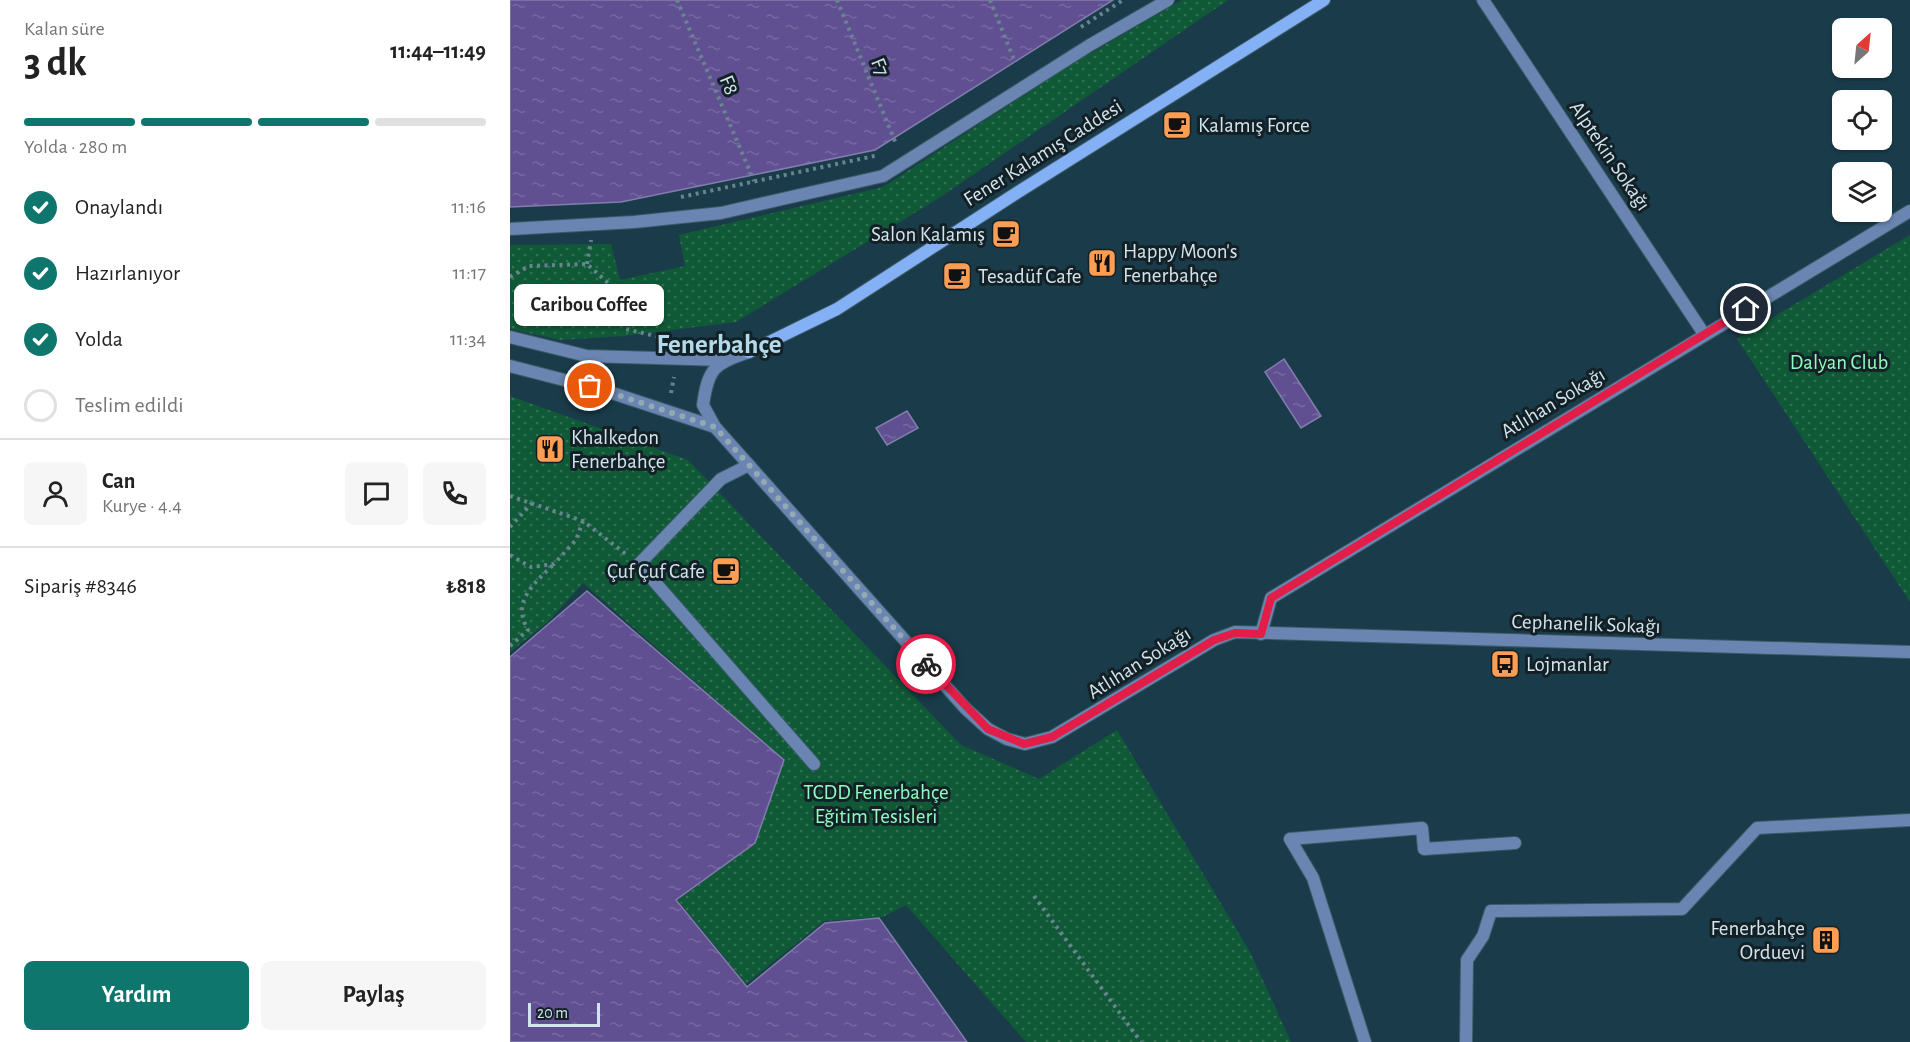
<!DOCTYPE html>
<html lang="tr">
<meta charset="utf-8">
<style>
body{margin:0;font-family:"Alegreya Sans",sans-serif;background:#f6f6f6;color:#222;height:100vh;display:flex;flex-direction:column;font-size:22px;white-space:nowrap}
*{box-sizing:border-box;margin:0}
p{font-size:20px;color:#767676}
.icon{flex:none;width:33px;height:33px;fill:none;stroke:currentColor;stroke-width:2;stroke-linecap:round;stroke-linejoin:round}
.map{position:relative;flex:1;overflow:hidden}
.sheet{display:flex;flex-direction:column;background:#fff;width:510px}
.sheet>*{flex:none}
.needle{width:39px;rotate:27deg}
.buttons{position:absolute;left:1322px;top:18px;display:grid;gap:12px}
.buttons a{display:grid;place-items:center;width:60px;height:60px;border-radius:9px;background:#fff;box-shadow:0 2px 4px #0004;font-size:30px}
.scale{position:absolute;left:18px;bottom:15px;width:72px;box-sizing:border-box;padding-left:6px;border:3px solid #d2e5ed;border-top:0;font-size:16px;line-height:21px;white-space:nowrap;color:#d2e5ed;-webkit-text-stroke:4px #132127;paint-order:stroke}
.pin{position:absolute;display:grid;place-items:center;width:51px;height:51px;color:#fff;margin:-26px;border:3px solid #fff;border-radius:50%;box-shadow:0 2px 6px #0007}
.courier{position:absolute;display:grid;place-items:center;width:60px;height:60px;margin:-30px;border:4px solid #e11d48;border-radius:50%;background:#fff;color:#222;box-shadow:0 2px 8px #0007}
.bubble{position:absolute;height:42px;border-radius:9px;background:#fff;box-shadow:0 2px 4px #0004;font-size:20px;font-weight:700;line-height:42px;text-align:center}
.head em{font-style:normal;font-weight:700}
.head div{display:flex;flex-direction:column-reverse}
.head{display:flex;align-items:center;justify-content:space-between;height:102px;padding:0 24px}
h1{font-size:39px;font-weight:700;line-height:45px}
.bar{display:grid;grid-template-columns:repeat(4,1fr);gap:9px 6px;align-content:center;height:72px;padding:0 24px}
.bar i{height:8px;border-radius:4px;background:#e0e0e0}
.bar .on{background:#0f766e}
.bar p{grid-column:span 4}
.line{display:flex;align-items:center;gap:15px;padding:0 24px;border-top:2px solid #e0e0e0}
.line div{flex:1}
.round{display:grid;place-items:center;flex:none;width:63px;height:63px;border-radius:9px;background:#f6f6f6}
ol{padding:0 24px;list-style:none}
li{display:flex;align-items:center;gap:18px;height:66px}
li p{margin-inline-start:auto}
li .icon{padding:6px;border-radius:50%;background:#0f766e;color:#fff;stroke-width:4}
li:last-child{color:#767676}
li i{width:33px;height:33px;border:3px solid #e0e0e0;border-radius:50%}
.primary-button{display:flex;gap:12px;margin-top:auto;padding:12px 24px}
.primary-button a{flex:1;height:69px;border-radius:9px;background:#0f766e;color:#fff;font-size:24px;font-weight:700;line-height:69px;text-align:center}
.primary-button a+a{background:#f6f6f6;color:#222}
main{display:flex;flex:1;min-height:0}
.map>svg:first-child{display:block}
.park{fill:url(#park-dots)}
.water{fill:url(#water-ripples);stroke:#827dad;stroke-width:1.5}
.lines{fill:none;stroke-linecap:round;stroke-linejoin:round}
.lane-casing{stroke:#3b5a67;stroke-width:14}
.street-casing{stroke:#3b5a67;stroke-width:14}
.secondary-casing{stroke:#3b5a67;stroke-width:14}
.path{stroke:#68848f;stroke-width:4;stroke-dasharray:3 4.5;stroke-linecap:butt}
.lane{stroke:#6a85b1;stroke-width:12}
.street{stroke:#6a85b1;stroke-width:12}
.secondary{stroke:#84b0f6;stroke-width:12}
.done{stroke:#92aab4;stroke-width:6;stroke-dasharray:0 10.8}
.route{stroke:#e11d48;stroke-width:8}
.labels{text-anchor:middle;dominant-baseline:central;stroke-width:6;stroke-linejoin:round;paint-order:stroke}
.street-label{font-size:21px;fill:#d2e5ed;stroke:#132127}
.poi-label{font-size:21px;fill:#d2e5ed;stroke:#132127;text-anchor:start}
.park-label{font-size:21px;fill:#8ffdbf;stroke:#132127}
.district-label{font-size:27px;font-weight:bold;fill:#b3daea;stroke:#132127}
</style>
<main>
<section class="sheet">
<div class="head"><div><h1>3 dk</h1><p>Kalan süre</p></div><em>11:44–11:49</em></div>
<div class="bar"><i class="on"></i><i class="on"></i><i class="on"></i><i></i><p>Yolda · 280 m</p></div>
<ol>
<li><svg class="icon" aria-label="check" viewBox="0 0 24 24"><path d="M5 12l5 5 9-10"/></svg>Onaylandı<p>11:16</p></li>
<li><svg class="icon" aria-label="check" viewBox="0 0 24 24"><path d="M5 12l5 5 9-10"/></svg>Hazırlanıyor<p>11:17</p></li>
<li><svg class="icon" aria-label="check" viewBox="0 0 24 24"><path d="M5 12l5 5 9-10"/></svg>Yolda<p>11:34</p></li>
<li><i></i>Teslim edildi</li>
</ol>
<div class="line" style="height:108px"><a class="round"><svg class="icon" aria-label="person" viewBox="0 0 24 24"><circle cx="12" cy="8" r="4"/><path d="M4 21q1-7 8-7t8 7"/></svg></a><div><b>Can</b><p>Kurye · 4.4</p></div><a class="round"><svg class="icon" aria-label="chat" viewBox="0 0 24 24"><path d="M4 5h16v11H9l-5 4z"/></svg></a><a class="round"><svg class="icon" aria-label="phone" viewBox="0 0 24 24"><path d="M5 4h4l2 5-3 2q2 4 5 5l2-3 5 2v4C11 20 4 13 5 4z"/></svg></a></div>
<div class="line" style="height:78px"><div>Sipariş #8346</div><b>₺818</b></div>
<div class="primary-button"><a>Yardım</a><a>Paylaş</a></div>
</section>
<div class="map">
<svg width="1400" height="1042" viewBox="0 0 1400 1042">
<defs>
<pattern id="park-dots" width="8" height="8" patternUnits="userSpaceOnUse" patternTransform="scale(1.5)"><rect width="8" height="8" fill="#105937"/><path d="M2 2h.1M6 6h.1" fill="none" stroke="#327154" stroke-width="1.8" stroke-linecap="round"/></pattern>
<pattern id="water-ripples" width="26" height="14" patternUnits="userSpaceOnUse" patternTransform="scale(1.5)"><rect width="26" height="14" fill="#605092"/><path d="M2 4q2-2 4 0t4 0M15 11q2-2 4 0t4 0" fill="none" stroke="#7669a2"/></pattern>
</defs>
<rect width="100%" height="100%" fill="#1a3c4a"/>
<!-- park -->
<g class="park">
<polygon points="672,0 718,0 429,198 226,322 114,336 51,340 0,329 0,245 101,244 110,280 175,266 169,235 373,187 554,69"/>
<polygon points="1400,235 1400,602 1227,339"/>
<polygon points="0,396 178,460 451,745 529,779 607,730 740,952 781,1042 516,1042 396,905 373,917 314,921 236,984 168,900 245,843 274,760 73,583 38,622 0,652"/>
</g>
<!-- water -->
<g class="water">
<polygon points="0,0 603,0 365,150 111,202 0,207"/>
<polygon points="774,359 811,416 791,428 755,372"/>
<polygon points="397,411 408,428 377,445 366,428"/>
<polygon points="77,591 274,760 245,843 166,900 237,987 315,923 369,918 457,1042 0,1042 0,657"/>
</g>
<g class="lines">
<!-- lane casing -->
<g class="lane-casing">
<g id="lane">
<polyline points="239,465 211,479 129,564 304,764"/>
<polyline points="855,1042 803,878 780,839 912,828 914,849 1005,843"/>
<polyline points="956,1042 957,960 973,936 981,911 1172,909 1247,828 1400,820"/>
</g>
</g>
<!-- street casing -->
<g class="street-casing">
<g id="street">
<polyline points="973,0 1194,334"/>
<polyline points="0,229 124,222 211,213 373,176 580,45 658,0"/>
<polyline points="0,337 77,356 214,360"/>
<path d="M239,352C204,363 198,369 193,405L205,427L455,708L478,729L497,739L515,744L542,737L704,640L725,632L1400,652"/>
<polyline points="0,366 93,390 205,427"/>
<polyline points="751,634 761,598 1400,211"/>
</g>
</g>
<!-- secondary casing -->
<g class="secondary-casing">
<polyline id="secondary" points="239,352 327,309 505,194 814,0"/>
</g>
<!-- path -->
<g class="path">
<polyline points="167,0 244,181"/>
<polyline points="327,0 386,144"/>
<polyline points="480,0 505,62"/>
<polyline points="571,27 613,0"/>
<polyline points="171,197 369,155"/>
<polyline points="77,264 81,240"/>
<polyline points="0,277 19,266 77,264 129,311 116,329 157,339"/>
<polyline points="161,393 164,377"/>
<polyline points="0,496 73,521 117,555"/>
<polyline points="0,527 22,503"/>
<polyline points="0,555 21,567 44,564 66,540 73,521"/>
<path d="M0,646L18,630C1,601 24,584 44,564"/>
<polyline points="524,896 631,1042"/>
</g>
<!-- lane -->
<use href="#lane" class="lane"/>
<!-- street -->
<use href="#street" class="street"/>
<!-- secondary -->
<use href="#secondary" class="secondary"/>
</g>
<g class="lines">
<!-- done -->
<polyline class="done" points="80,386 205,427 416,664"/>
<!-- route -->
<polyline class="route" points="416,664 478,729 514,744 542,737 704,640 725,633 751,634 761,598 1236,309"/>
</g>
<!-- icons -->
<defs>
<g id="cafe-square" transform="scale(1.5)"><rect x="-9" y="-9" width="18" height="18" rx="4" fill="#fc9d54" stroke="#132127"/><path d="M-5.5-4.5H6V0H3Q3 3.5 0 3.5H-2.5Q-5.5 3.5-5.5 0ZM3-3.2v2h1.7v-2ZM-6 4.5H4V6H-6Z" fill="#111"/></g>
<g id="restaurant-square" transform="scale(1.5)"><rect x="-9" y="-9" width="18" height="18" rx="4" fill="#fc9d54" stroke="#132127"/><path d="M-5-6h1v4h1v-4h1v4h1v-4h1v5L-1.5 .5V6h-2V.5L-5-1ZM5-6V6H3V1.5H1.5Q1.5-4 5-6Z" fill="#111"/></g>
<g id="bus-square" transform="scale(1.5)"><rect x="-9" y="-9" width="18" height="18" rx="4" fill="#fc9d54" stroke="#132127"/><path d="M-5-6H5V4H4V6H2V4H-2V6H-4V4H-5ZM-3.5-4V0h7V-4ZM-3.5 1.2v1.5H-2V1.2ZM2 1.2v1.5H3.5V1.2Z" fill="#111"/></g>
<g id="building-square" transform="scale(1.5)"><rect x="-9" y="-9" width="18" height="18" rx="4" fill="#fc9d54" stroke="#132127"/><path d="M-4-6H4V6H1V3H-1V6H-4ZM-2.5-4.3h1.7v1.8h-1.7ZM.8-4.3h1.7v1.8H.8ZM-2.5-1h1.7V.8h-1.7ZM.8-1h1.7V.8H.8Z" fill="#111"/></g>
</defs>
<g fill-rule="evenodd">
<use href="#cafe-square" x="667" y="125"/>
<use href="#cafe-square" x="496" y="234"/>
<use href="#restaurant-square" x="592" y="263"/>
<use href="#cafe-square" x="447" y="276"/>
<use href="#restaurant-square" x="40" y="449"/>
<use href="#cafe-square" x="216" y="571"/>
<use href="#bus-square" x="995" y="664"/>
<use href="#building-square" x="1316" y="940"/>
</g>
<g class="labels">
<!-- street labels -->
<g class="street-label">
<text transform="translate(370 67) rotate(68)">F7</text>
<text transform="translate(219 85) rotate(67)">F8</text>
<text transform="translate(533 153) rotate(-32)">Fener Kalamış Caddesi</text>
<text transform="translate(1100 156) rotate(56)">Alptekin Sokağı</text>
<text transform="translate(1043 403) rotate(-31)">Atlıhan Sokağı</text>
<text transform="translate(1076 624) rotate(2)">Cephanelik Sokağı</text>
<text transform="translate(629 663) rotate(-32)">Atlıhan Sokağı</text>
</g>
<!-- poi labels -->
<g class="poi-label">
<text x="688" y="125">Kalamış Force</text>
<text x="475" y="234" text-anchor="end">Salon Kalamış</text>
<text x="613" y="251">Happy Moon's<tspan x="613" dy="24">Fenerbahçe</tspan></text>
<text x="468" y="276">Tesadüf Cafe</text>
<text x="61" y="437">Khalkedon<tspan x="61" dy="24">Fenerbahçe</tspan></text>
<text x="195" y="571" text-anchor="end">Çuf Çuf Cafe</text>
<text x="1016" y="664">Lojmanlar</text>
<text x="1295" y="928" text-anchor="end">Fenerbahçe<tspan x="1295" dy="24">Orduevi</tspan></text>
</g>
<!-- park labels -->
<g class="park-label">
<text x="1329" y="362">Dalyan Club</text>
<text x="366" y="792">TCDD Fenerbahçe<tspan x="366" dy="24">Eğitim Tesisleri</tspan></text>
</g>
<!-- district labels -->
<g class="district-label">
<text x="209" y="344">Fenerbahçe</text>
</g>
</g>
</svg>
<div class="buttons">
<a><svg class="needle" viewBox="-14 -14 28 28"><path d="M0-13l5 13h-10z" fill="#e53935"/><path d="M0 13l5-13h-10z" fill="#767676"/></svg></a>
<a><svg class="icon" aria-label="locate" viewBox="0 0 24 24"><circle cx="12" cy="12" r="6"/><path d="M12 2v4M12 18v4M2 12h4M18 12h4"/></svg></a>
<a><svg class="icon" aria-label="layers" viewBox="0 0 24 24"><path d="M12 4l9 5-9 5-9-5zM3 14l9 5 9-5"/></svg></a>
</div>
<div class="scale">20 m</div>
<div class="pin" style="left:80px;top:386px;background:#ea580c"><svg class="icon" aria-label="bag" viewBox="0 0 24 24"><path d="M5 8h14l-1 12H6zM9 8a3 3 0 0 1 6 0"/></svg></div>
<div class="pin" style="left:1236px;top:309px;background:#1f2937"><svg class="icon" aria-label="home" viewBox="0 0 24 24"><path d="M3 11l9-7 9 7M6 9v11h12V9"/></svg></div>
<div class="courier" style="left:416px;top:664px"><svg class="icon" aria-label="bike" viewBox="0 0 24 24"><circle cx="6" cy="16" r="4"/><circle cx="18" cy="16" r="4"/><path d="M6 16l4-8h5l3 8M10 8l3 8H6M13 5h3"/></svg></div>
<div class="bubble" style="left:4px;top:284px;width:150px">Caribou Coffee</div>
</div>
</main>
